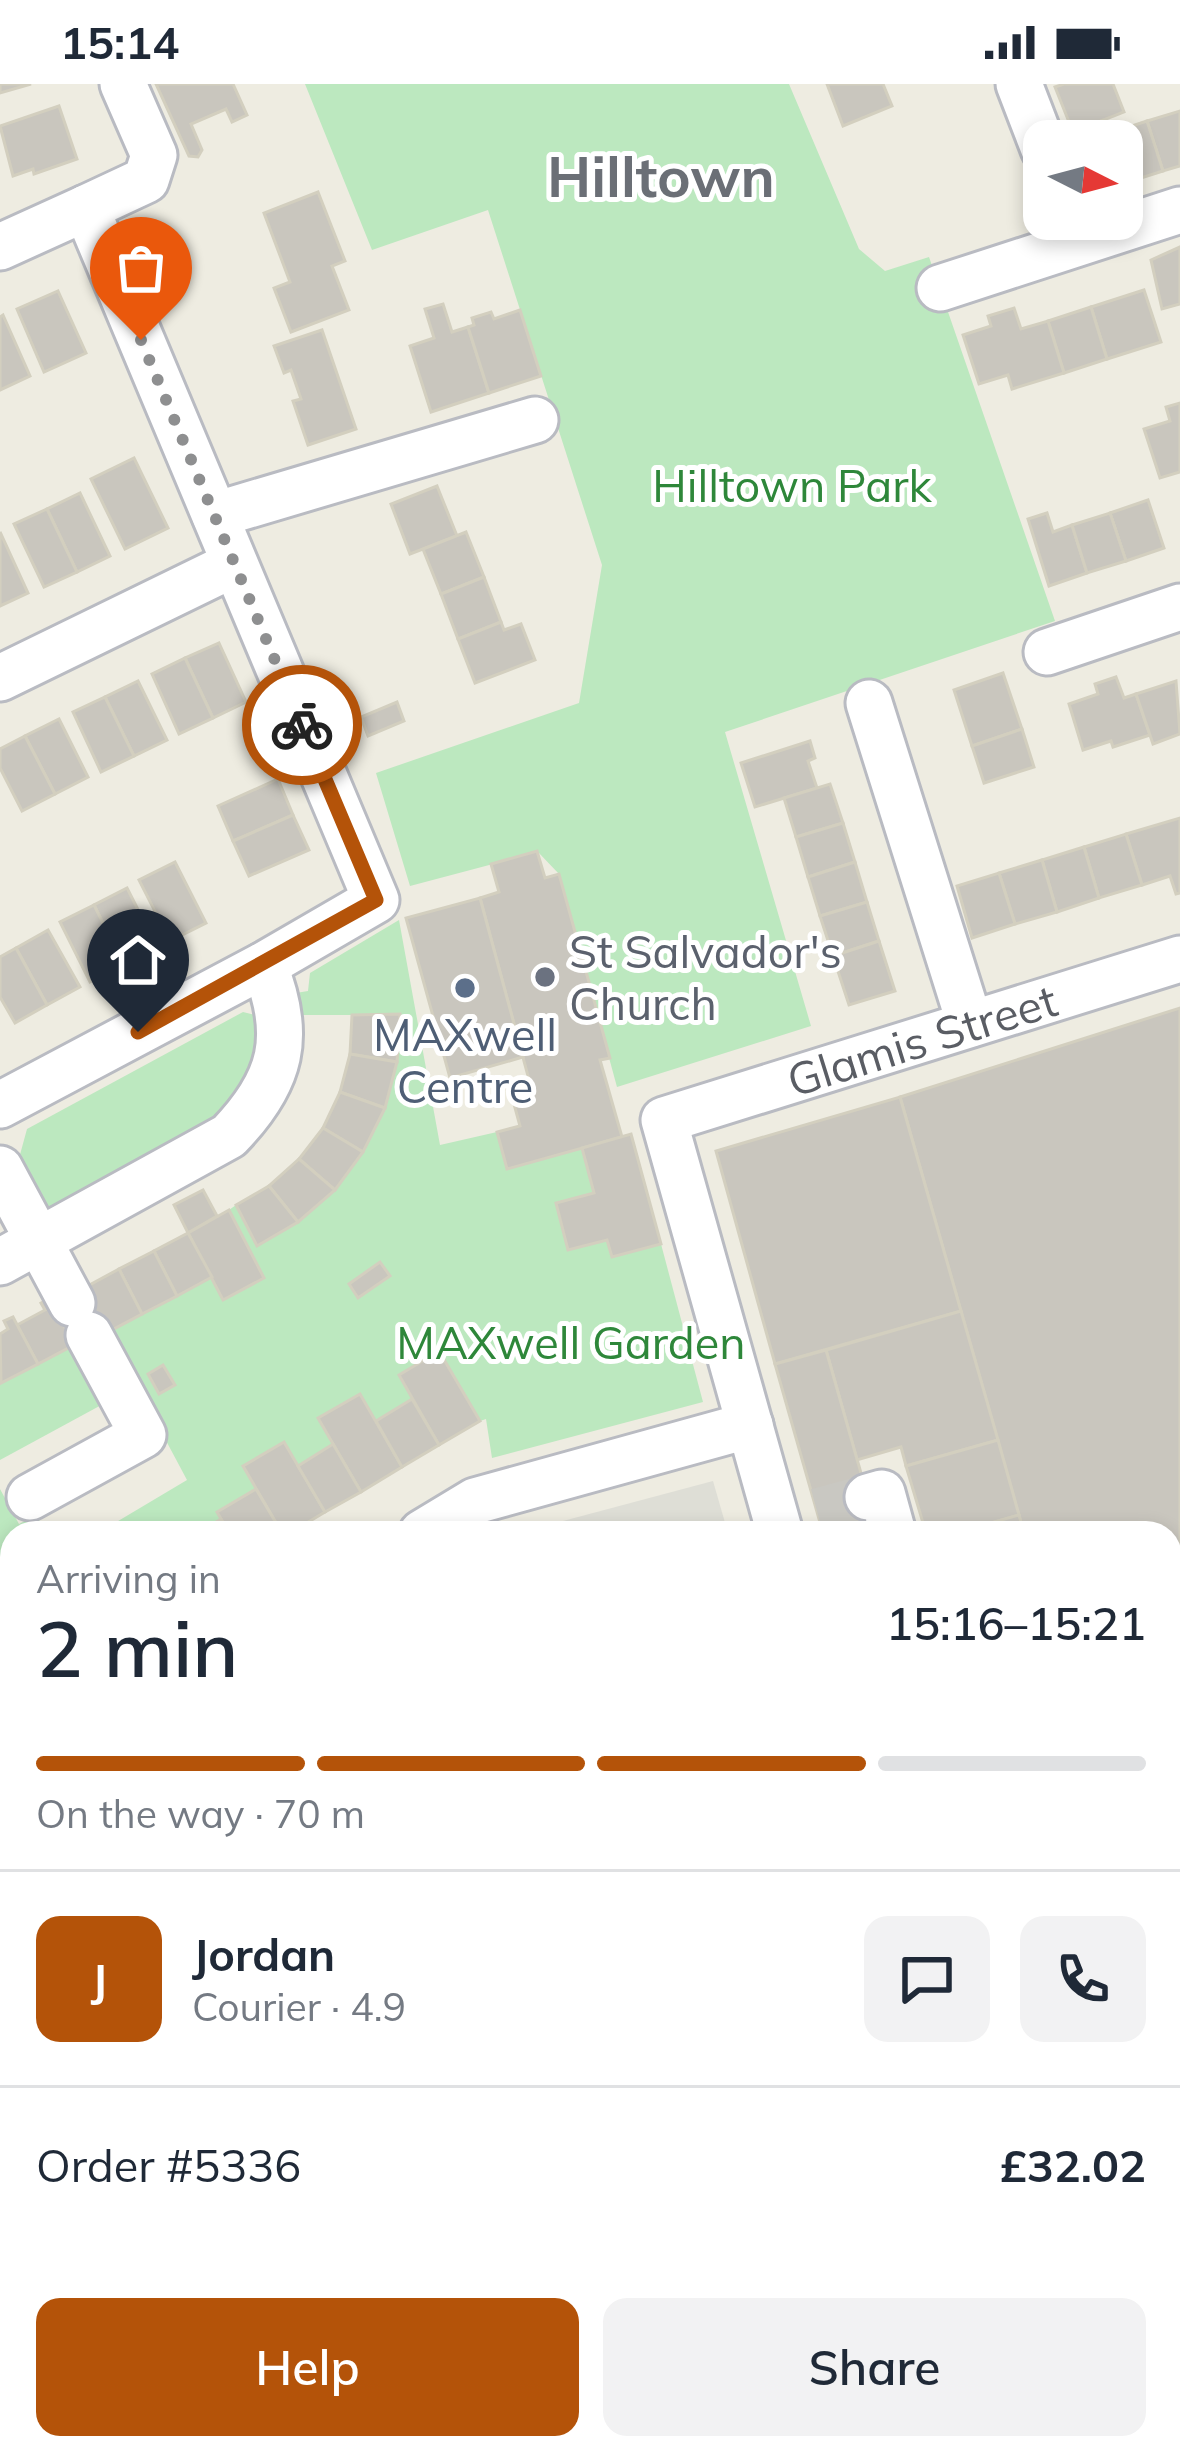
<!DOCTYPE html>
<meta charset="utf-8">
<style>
body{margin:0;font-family:Mulish,sans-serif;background:#f2f2f3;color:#1f2937;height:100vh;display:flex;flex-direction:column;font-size:45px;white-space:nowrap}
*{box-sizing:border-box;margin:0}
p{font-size:39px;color:#747a83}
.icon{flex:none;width:66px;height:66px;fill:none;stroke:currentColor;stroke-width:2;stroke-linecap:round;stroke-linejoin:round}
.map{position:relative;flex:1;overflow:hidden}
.drawer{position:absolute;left:0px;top:1437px;width:1182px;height:939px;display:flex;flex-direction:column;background:#fff;border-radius:36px 36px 0 0;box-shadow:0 6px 18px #0003}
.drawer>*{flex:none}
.needle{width:78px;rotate:96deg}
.buttons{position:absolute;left:1023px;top:36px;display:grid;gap:24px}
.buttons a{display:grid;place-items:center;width:120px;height:120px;border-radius:24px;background:#fff;box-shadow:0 6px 18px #0003;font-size:60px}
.pin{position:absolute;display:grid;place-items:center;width:102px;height:102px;color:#fff;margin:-123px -51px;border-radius:50% 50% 50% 0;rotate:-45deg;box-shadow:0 0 12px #0007}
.pin .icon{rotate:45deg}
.courier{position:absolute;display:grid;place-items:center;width:120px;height:120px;margin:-60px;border:9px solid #b45309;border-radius:50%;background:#fff;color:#222;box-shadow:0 3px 15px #0007}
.summary em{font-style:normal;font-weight:600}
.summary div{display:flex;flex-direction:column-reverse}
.summary{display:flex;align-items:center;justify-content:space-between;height:204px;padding:0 36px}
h1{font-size:78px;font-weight:600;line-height:90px}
.bar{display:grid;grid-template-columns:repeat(4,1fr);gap:18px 12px;align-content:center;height:144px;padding:0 36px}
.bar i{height:15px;border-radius:9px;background:#e0e1e3}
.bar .current{background:#b45309}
.bar p{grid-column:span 4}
.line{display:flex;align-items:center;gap:30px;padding:0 36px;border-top:3px solid #e0e1e3}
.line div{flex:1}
.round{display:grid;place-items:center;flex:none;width:126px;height:126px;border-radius:24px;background:#f2f2f3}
.primary-button{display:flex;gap:24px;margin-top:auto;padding:24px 36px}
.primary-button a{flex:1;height:138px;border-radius:24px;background:#b45309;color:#fff;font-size:48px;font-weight:600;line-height:138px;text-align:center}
.primary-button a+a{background:#f2f2f3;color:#1f2937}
.status{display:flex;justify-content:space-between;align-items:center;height:84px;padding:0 60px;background:#fff;direction:ltr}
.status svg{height:33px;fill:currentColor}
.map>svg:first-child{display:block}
.industrial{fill:#deded6}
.green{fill:#bce8bf}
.building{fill:#c9c6be;stroke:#d3cfbf;stroke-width:3}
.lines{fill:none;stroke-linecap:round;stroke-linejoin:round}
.minor-tunnel{stroke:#c9c8c2;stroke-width:45;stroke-dasharray:45 22;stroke-linecap:butt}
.minor-casing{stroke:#b9bbc2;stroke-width:51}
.minor{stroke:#fff;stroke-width:45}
.done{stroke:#8e8f90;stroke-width:12;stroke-dasharray:0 21.6}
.route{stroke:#b45309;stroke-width:15}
.worship-dot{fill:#6b7280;stroke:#fff;stroke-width:4.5}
.service-dot{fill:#5c6f8a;stroke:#fff;stroke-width:4.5}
.labels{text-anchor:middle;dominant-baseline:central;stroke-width:10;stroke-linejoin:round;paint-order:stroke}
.park-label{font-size:45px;fill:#2e873a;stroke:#fff}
.worship-label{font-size:45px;fill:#5b616d;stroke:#fff;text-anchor:start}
.service-label{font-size:45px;fill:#4e5e75;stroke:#fff}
.street-label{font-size:45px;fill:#5a5d64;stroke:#fff}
.district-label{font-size:57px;font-weight:bold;fill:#6b6f76;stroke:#fff}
</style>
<div class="status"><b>15:14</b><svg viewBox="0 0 49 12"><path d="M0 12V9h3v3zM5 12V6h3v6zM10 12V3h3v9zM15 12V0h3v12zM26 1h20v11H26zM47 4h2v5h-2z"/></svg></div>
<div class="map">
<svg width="1180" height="2375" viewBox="0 0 1180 2375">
<rect width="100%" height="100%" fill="#eeece1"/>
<!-- industrial -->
<g class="industrial">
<polygon points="713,1397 728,1449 518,1449"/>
<polygon points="745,2364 949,2364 921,2375 722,2375"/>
</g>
<!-- green -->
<g class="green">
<polygon points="305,0 789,0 859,165 885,187 929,173 1055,537 725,648 811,942 617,1003 559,790 538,768 410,802 376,689 579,619 602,481 488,126 372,166"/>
<path d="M399,836L440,1061L497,1048L507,1085L582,1064L594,1109L556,1120L568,1166L607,1156L613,1173L661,1160L703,1318L492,1374L486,1335L480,1337L439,1267L399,1291L412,1315L376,1337L359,1310L318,1334L333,1360L298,1382L283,1358L244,1382L256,1405L217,1428L221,1435L198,1449H98L187,1396L108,1248L212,1193L224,1215L264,1194L229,1126L236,1121L258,1161C354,1105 392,1041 400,931H298L296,909L308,907L310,889Z"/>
<polygon points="243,928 263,933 264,969 226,1040 64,1128 41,1122 18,1078 27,1045"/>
<polygon points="74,1261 105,1319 0,1376 0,1300"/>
<polygon points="0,1405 19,1440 36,1431 47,1449 12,1449 12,1482 0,1487"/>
<polygon points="0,1815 12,1844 12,1951 0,1921"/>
<polygon points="12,2130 12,2245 10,2246 4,2234 0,2235 0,2134"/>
</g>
<!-- building -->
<g class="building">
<polygon points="0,0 31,0 0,9"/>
<polygon points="156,0 233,0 247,31 232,38 226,25 191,40 202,66 198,73 189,72"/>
<polygon points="827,0 883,0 892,22 843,42"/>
<polygon points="1064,0 1113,0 1124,28 1073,48 1055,3"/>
<polygon points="59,22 77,75 34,90 33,85 13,92 0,42"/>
<polygon points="1180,27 1180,82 1163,87 1147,37"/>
<polygon points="1147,37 1163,87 1122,100 1122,57 1100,57 1099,53"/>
<polygon points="318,108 345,177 332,182 349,226 291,248 274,204 290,198 264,129"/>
<polygon points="1180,163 1180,220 1162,225 1151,176"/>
<polygon points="1144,206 1161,258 1107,275 1091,223"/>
<polygon points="58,207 86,269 44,288 17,225"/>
<polygon points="443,220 452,248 468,243 489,309 431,328 410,262 434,254 425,225"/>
<polygon points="1091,223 1107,275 1064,289 1048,237"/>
<polygon points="1014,224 1021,245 1048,237 1064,289 1012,305 1008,291 979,300 963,251 991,242 988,232"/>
<polygon points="520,226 541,292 489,309 468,243 474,241 472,234 491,228 494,235"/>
<polygon points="3,231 30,292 0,306 0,233"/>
<polygon points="322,246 356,345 308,361 293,317 301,315 291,286 284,289 274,262"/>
<polygon points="1180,319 1180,388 1160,394 1144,345 1170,337 1166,323"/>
<polygon points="134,374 168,444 125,465 91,395"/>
<polygon points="437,402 457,452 410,470 391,420"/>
<polygon points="80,409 110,472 77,488 47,425"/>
<polygon points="1148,416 1164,464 1126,477 1110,429"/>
<polygon points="47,425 77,488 44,503 14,440"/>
<polygon points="1047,429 1053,448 1072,441 1087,489 1049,502 1028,435"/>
<polygon points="1110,429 1126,477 1087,489 1072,441"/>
<polygon points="0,448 28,509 0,522"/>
<polygon points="466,448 484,493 441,510 423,465"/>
<polygon points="484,493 501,538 458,555 441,510"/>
<polygon points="501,538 504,546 521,540 535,576 475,599 458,555"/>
<polygon points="219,559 246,618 213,634 185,574"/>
<polygon points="185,574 213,634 179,650 152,590"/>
<polygon points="1003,589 1022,645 972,662 954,606"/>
<polygon points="1116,593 1124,614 1136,610 1150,651 1113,663 1111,657 1083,666 1069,620 1098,610 1095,600"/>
<polygon points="138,597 167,656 134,672 105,613"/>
<polygon points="1176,597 1180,650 1153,660 1136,610"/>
<polygon points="105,613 134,672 101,688 73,628"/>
<polygon points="397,618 404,637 368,652 361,633"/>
<polygon points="59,635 88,693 55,710 25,652"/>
<polygon points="1022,645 1034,683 984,699 972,662"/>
<polygon points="25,652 55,710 22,727 0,684 0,665"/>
<polygon points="810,657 815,674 808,677 817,704 755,723 741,679"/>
<polygon points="278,695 293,731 233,757 218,722"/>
<polygon points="830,700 843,739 796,753 784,714"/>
<polygon points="293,731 309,766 249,792 233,757"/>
<polygon points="1180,734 1180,809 1176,810 1170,792 1142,801 1126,750"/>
<polygon points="843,739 855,778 808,793 796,753"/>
<polygon points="1126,750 1142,801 1099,814 1084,763"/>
<polygon points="1084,763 1099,814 1057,828 1042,776"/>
<polygon points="537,767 545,794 559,790 610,974 600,976 622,1053 507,1085 497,1048 520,1042 511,1009 531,1003 480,814 499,808 491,780"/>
<polygon points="1042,776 1057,828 1015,840 999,789"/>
<polygon points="175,778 206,839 170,857 139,796"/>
<polygon points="855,778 867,818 820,832 808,793"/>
<polygon points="999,789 1015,840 972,854 957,802"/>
<polygon points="127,804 157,863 124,881 94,821"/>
<polygon points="480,814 523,973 450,994 406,834"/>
<polygon points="867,818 879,857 833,872 820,832"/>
<polygon points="94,821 124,881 90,898 60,838"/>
<polygon points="48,846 80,903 47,921 16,864"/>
<polygon points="879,857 895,907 849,921 833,872"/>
<polygon points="16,864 47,921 15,939 0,913 0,873"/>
<polygon points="1180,924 1180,1688 1170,1690 1170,1449 1024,1449 900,1013"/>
<polygon points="400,930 397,978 350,970 352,931"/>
<polygon points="350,970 397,978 385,1024 340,1008"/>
<polygon points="340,1008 385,1024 363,1068 323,1044"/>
<polygon points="900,1013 961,1227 775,1280 716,1067"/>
<polygon points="323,1044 363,1068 335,1106 299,1075"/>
<polygon points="631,1050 661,1160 612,1173 607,1156 568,1166 556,1119 594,1109 582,1064"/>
<polygon points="299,1075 335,1106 298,1138 269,1102"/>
<polygon points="269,1102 298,1138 257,1162 236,1121"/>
<polygon points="203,1106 217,1132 188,1149 174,1121"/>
<polygon points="229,1126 264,1194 223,1216 188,1149"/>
<polygon points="188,1149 212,1193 177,1212 154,1167"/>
<polygon points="154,1167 177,1212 142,1230 119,1185"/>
<polygon points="380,1178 390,1192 358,1214 349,1200"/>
<polygon points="119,1185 142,1230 108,1248 73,1259 57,1227 84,1204"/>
<polygon points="50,1214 74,1261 38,1280 17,1241 45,1226 41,1219"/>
<polygon points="961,1227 998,1356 906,1382 901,1363 857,1376 826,1266"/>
<polygon points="13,1233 38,1280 1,1299 0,1250 8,1245 4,1237"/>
<polygon points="826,1266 878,1449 823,1449 775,1280"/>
<polygon points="439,1267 480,1337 439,1361 399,1291"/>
<polygon points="163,1281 175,1301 159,1310 148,1290"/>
<polygon points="360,1310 402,1383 361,1408 318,1334"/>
<polygon points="412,1315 439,1361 402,1383 376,1337"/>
<polygon points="998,1356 1019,1431 956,1449 926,1449 906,1382"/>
<polygon points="284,1358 325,1428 290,1449 282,1449 243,1382"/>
<polygon points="333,1360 361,1408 325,1428 298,1382"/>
<polygon points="256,1405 282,1449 229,1449 217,1428"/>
<polygon points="1019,1431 1024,1449 956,1449"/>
<polygon points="221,1435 229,1449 198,1449"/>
<polygon points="12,1482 12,1558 0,1527 0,1487"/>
<polygon points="1180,1774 1180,1836 1179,1837 1170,1811 1170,1778"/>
<polygon points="0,1921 12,1951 12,2130 4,2133 0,2122"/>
<polygon points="1170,2101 1180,2127 1180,2184 1170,2188"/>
<polygon points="1179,2324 1180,2375 1161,2375 1157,2364 1170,2364 1170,2327"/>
<polygon points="110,2364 185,2364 190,2375 115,2375"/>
<polygon points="322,2364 385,2364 390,2375 326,2375"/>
<polygon points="438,2364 527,2364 531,2375 409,2375"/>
<polygon points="609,2364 743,2364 716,2375 614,2375"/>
<polygon points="1045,2364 1083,2364 1087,2375 1049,2375"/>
<polygon points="1045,2364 1049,2375 1017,2375 1044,2364"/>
</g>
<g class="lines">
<!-- minor-tunnel -->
<polyline class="minor-tunnel" points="817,1427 868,1413"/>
<!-- minor casing -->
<g class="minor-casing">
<g id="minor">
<polyline points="1019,0 1044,65"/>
<polyline points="0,163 86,124"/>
<polyline points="940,204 1180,126"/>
<polyline points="215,431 535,336"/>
<polyline points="1047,568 1180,523"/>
<polyline points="0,594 234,480"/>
<polyline points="869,619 970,940"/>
<polyline points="0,1021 264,881 376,816 86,124 146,96 154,71 123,0"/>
<polyline points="0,1085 72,1219"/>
<path d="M0,1178L229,1052C282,997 293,952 264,881"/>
<polyline points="30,1413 143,1351 89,1251"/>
<polyline points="868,1413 882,1409 893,1449"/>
<polyline points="422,1449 475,1417 750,1341"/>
<path id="s1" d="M780,1449L664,1036L1180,875"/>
<polyline points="0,1695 12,1726"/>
<polyline points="1170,2025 1180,2021"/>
<polyline points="268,2364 272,2375"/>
<polyline points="796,2375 825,2364"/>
</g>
</g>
<!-- minor -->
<use href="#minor" class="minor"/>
</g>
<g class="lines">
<!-- done -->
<polyline class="done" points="141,256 302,641"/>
<!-- route -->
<polyline class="route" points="138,948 376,816 302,641"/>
</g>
<!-- markers -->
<circle class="worship-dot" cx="545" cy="893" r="12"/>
<circle class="service-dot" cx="465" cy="904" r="12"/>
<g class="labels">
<!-- park labels -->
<g class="park-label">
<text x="792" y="401">Hilltown Park</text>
<text x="571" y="1258">MAXwell Garden</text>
</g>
<!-- worship labels -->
<g class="worship-label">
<text x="569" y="867">St Salvador's<tspan x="569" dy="52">Church</tspan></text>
</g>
<!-- service labels -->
<g class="service-label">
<text x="465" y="950">MAXwell<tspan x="465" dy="52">Centre</tspan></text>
</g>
<!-- street labels -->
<g class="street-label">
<text stroke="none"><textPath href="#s1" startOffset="699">Glamis Street</textPath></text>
</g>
<!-- district labels -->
<g class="district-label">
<text x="661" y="91">Hilltown</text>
</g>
</g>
</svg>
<div class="buttons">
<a><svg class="needle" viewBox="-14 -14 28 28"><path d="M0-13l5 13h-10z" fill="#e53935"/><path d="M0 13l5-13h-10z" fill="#747a83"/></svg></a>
</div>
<div class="pin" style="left:141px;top:256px;background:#ea580c"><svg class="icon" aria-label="bag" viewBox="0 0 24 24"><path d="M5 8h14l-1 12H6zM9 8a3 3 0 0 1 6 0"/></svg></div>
<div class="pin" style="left:138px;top:948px;background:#1f2937"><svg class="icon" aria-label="home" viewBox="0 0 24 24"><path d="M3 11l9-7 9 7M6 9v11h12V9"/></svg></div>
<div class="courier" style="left:302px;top:641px"><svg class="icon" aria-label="bike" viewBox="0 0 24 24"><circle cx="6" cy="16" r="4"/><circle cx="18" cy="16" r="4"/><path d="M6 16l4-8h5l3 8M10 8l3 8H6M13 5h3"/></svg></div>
<section class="drawer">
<div class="summary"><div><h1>2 min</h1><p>Arriving in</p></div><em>15:16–15:21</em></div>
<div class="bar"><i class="current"></i><i class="current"></i><i class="current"></i><i></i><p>On the way · 70 m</p></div>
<div class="line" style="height:216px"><b class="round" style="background:#b45309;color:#fff">J</b><div><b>Jordan</b><p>Courier · 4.9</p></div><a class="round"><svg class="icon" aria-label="chat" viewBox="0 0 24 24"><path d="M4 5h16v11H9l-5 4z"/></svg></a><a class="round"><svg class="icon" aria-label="phone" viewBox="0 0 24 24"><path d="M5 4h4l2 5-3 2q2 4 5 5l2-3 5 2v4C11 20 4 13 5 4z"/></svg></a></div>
<div class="line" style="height:156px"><div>Order #5336</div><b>£32.02</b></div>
<div class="primary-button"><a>Help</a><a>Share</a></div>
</section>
</div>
